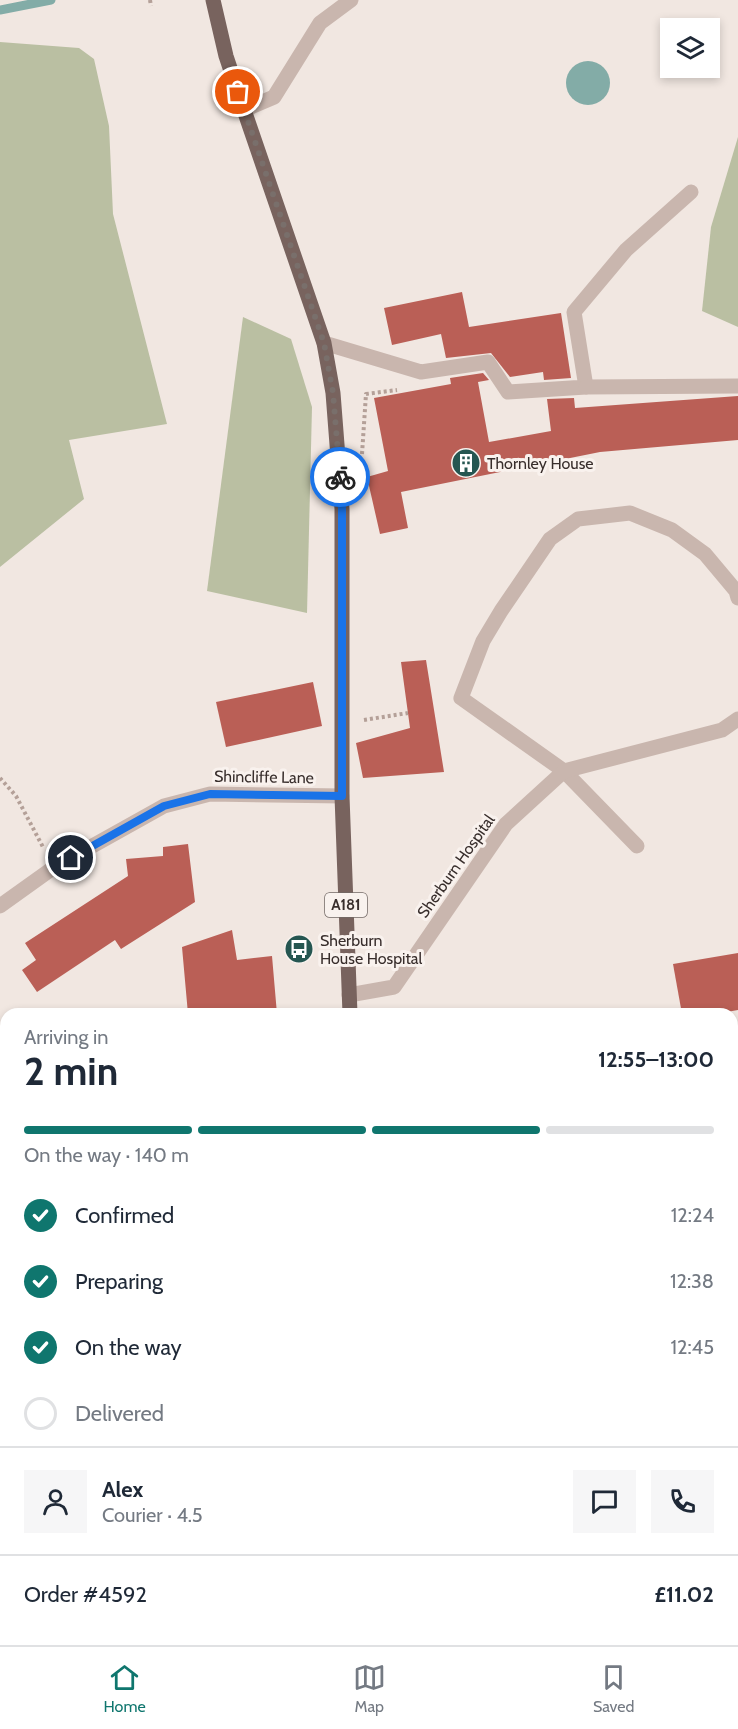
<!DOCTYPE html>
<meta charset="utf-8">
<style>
body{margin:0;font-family:Cabin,sans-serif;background:#f6f6f7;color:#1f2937;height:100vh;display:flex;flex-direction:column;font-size:22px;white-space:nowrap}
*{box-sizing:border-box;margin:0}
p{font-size:20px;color:#747a83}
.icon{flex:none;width:33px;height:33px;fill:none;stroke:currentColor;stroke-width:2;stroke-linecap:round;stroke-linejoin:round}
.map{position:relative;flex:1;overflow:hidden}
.panel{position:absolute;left:0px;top:1008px;width:738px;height:638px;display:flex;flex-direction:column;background:#fff;border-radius:18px 18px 0 0;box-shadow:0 3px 9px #0003}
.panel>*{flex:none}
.controls{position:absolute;left:660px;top:18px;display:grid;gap:12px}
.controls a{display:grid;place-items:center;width:60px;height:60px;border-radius:0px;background:#fff;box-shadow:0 3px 9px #0003;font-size:30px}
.pin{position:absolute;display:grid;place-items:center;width:51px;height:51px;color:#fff;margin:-26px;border:3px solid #fff;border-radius:50%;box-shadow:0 2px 6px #0007}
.courier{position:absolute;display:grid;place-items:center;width:60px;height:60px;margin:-30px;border:4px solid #1a73e8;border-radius:50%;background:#fff;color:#222;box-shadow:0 2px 8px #0007}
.headline em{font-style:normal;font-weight:700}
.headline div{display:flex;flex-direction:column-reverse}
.headline{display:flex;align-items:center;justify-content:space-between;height:102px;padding:0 24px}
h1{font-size:39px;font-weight:700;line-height:45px}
.bar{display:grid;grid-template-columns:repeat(4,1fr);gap:9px 6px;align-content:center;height:72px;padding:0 24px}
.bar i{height:8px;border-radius:4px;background:#e0e1e3}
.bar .on{background:#0f766e}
.bar p{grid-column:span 4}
.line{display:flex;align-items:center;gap:15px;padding:0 24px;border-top:2px solid #e0e1e3}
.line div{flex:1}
.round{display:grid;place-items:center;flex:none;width:63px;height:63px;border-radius:0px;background:#f6f6f7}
ol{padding:0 24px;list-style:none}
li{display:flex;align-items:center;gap:18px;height:66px}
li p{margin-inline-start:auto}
li .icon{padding:6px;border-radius:50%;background:#0f766e;color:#fff;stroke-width:4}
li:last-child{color:#747a83}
li i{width:33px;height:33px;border:3px solid #e0e1e3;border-radius:50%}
.tabs{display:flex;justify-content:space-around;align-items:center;height:84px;border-top:2px solid #e0e1e3;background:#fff;font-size:16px;color:#747a83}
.tabs a{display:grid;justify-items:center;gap:3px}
.tabs .on{color:#0f766e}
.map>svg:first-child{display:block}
.green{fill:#babfa2}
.water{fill:#83aca7}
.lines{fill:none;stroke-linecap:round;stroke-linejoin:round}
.stream{stroke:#83aca7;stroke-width:9}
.building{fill:#ba5f56}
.path{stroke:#b4a098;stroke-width:4;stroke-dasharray:3 3;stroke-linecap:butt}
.minor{stroke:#c9b6ae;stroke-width:15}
.major{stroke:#78635e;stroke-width:15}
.done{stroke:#796f6b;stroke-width:6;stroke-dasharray:0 10.8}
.route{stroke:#1a73e8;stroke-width:8}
.labels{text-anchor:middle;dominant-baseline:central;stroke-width:6;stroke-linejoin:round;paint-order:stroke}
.shield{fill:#f9f2ee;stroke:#726966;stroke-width:1.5}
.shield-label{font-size:15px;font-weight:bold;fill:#382e2c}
.poi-label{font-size:16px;fill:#382e2c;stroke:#f9f2ee;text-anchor:start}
.street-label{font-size:16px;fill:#382e2c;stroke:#f9f2ee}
</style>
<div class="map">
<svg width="738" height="1645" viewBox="0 0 738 1645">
<rect width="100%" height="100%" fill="#f1e7e1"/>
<!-- green -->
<g class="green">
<polygon points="0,42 79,48 94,59 109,126 113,214 167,424 69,440 84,499 0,567"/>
<polygon points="738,137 738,327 702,311 711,227"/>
<polygon points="243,317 291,339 312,407 307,613 207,591"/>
<polygon points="738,1105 738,1505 732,1507 732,1106"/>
</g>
<!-- water -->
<circle class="water" cx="588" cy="83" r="22"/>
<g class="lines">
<!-- stream -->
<polyline class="stream" points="0,10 51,0"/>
</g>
<!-- building -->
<g class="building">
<polygon points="462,292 469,327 561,313 571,378 544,380 543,372 510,377 491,353 446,358 441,334 392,345 384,308"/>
<polygon points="483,373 489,380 478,382 489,442 551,431 547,399 574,398 575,408 738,396 738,440 600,452 401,492 408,528 380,534 367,477 388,471 374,398 451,384 450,378"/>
<polygon points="426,660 444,772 363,778 356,743 410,728 401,662"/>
<polygon points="313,682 322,726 226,747 216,702"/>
<polygon points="188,844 195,902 121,949 115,940 37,992 22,970 36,960 25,943 128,876 126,859 163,856 163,847"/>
<polygon points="232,930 237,960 272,956 277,1014 188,1014 182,947"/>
<polygon points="738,953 738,1010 715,1014 682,1014 673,964"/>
</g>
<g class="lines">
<!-- path -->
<g class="path">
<polyline points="150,0 151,6"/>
<polyline points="362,454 366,394 397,390"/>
<polyline points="364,720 408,713"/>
<polyline points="0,778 16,796 44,849"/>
<polyline points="732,1507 738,1505"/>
<polyline points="0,1537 6,1536"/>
</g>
<!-- minor -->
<g class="minor">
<polyline points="244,110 274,97 320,23 351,0"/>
<polyline points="324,343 421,372 488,362 508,392 586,387 574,312 626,250 691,192"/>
<polyline points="586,387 738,386"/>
<polyline points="637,846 564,771 461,698 483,641 501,611 550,539 578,519 630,513 672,530 705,554 736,591 738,598"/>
<polyline points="0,906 53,868 164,806 210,794 342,796"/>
<polyline points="349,995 394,987 506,824 564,771 722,730 738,719"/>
</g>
<!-- major -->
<g class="major">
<polyline points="213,0 226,56 244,110 324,343 333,393 342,509 342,796 350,1014"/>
<polyline points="386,1640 386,1645"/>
</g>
</g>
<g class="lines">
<!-- done -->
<polyline class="done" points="238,92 324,343 333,393 340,477"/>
<!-- route -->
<polyline class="route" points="71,858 164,806 210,794 342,796 342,509 340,477"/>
</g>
<!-- icons -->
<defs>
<g id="building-disc" transform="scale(1.5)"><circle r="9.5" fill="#255651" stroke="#f9f2ee"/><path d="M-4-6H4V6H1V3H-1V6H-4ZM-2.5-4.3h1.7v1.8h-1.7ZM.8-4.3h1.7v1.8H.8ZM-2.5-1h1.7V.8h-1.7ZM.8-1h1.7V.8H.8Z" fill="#fff"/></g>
<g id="bus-disc" transform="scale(1.5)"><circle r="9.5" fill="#255651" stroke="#f9f2ee"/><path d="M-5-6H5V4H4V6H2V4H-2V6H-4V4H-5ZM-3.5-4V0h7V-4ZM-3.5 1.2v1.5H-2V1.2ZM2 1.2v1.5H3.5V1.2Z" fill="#fff"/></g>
</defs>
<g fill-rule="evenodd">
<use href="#building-disc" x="466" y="463"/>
<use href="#bus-disc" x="299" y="949"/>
</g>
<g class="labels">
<!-- shield labels -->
<rect class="shield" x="325" y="893" width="42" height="24" rx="4.5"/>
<g class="shield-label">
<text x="346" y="905">A181</text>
</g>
<!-- poi labels -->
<g class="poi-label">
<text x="487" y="463">Thornley House</text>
<text x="320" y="940">Sherburn<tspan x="320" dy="18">House Hospital</tspan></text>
</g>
<!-- street labels -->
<g class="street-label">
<text transform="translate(264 777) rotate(1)">Shincliffe Lane</text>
<text transform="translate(456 866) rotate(-55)">Sherburn Hospital</text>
</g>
</g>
</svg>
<div class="controls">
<a><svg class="icon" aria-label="layers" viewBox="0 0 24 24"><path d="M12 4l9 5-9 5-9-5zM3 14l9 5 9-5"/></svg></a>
</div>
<div class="pin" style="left:238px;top:92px;background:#ea580c"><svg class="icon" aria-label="bag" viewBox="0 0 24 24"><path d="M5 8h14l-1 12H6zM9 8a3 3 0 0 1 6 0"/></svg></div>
<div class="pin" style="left:71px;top:858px;background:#1f2937"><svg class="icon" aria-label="home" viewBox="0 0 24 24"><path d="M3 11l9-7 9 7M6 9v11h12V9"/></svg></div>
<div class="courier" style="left:340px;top:477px"><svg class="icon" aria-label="bike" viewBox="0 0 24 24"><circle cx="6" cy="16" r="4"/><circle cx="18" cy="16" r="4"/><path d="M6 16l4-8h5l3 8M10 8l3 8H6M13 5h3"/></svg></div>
<section class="panel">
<div class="headline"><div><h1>2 min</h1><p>Arriving in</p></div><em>12:55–13:00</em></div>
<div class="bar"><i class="on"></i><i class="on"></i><i class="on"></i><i></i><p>On the way · 140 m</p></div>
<ol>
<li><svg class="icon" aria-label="check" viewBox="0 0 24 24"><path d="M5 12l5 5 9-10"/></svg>Confirmed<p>12:24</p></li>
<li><svg class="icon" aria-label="check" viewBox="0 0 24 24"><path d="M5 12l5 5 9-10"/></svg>Preparing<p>12:38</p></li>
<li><svg class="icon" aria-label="check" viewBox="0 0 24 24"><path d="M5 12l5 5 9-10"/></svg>On the way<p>12:45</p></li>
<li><i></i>Delivered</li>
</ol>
<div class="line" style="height:108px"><a class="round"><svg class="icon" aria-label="person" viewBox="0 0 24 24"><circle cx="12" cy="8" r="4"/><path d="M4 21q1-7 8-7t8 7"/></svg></a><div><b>Alex</b><p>Courier · 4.5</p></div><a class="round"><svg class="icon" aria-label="chat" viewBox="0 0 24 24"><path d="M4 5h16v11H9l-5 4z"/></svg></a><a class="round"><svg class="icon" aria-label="phone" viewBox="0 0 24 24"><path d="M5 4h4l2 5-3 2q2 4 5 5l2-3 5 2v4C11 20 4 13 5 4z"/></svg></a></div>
<div class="line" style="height:78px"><div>Order #4592</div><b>£11.02</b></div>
</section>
</div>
<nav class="tabs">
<a class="on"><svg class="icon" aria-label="home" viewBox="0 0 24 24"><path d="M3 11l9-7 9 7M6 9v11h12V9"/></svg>Home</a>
<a><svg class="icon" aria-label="map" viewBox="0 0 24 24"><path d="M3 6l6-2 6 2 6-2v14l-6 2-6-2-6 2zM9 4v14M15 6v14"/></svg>Map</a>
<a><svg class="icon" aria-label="saved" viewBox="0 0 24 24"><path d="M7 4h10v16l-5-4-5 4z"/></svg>Saved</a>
</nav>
